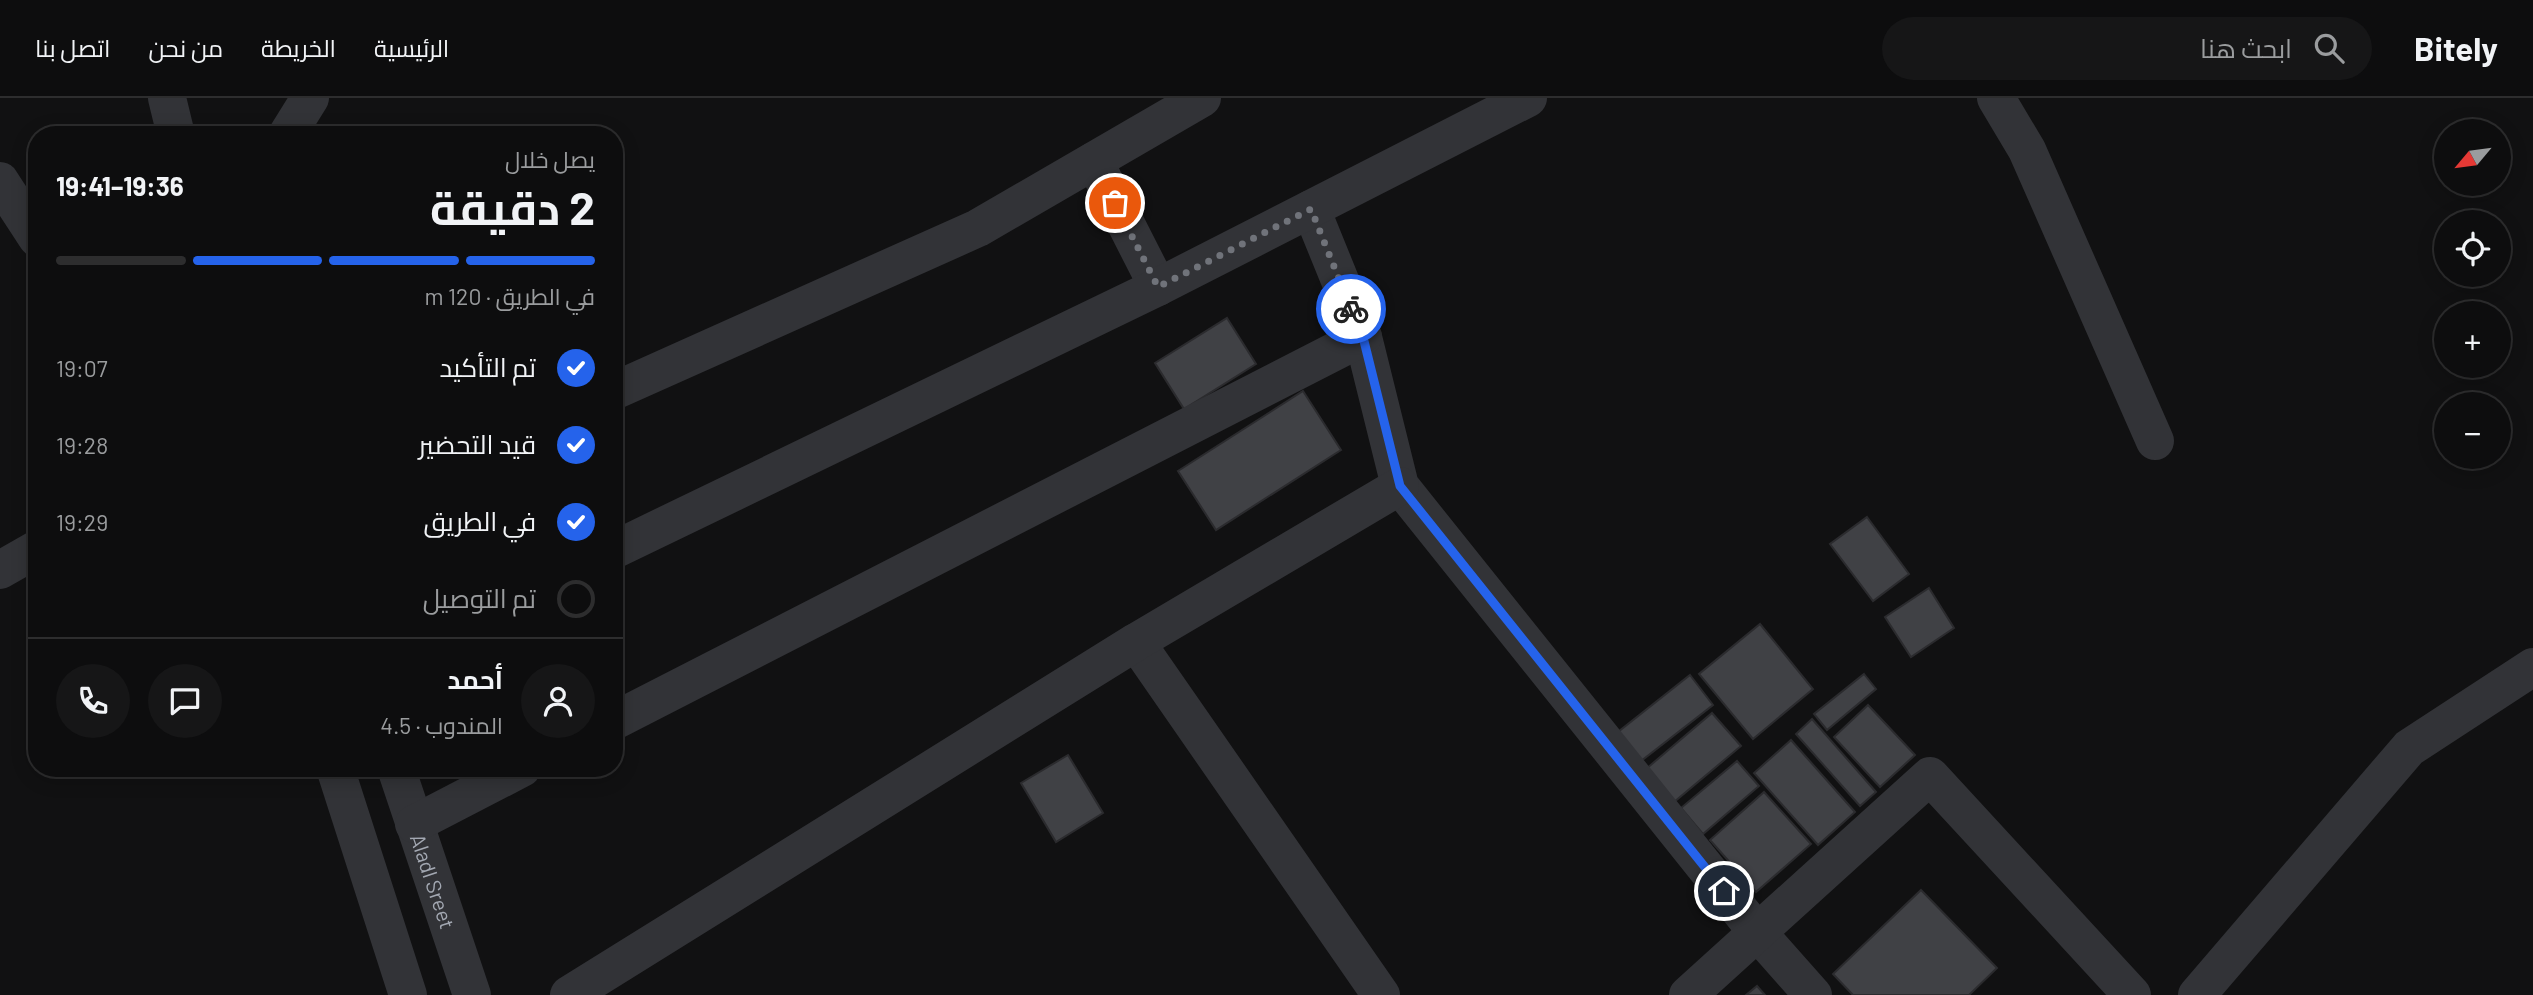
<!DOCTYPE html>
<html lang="ar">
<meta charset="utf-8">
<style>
body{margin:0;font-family:Barlow,Cairo,sans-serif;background:#161617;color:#f1f3f6;direction:rtl;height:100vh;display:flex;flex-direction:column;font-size:26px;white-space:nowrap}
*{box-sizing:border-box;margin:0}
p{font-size:23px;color:#9a9c9e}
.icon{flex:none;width:38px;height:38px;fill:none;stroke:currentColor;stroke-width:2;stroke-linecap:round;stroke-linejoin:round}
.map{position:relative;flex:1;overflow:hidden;direction:ltr}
.panel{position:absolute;left:28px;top:28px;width:595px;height:651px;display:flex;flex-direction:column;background:#0d0d0e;border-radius:28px;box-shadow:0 4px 18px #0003,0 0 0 2px #2d2d2e;direction:rtl}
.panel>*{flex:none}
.needle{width:46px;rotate:241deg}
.fabs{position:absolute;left:2434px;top:21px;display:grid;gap:14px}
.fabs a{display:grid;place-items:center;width:77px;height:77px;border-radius:50%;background:#0d0d0e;box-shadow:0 4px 18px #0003,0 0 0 2px #2d2d2e;font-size:35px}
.pin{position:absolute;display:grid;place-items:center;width:60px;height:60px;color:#fff;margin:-30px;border:4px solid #fff;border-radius:50%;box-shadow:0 2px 7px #0007}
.courier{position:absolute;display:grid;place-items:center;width:70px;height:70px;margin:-35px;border:5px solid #2563eb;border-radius:50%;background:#fff;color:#222;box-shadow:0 2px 9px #0007}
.head em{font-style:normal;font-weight:700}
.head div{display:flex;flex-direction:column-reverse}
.head{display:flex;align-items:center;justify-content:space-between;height:119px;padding:0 28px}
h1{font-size:46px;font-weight:700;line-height:52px}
.bar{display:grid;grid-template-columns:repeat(4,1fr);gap:10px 7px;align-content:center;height:84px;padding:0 28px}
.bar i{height:9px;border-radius:5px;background:#2d2d2e}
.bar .current{background:#2563eb}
.bar p{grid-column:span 4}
.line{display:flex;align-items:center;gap:18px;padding:0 28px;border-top:2px solid #2d2d2e}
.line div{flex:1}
.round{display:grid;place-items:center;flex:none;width:74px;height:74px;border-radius:37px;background:#161617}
ol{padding:0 28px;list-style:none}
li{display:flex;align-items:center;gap:21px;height:77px}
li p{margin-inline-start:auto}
li .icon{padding:7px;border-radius:50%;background:#2563eb;color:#fff;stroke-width:4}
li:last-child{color:#9a9c9e}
li i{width:38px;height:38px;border:4px solid #2d2d2e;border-radius:50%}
header{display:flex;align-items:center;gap:42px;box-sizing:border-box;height:98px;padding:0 35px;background:#0d0d0e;border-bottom:2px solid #2d2d2e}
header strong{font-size:33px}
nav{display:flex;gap:38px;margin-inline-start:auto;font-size:24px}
.search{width:490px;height:63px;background:#161617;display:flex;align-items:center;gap:18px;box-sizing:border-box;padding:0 24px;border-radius:38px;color:#9a9c9e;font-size:26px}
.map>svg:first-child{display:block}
.building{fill:#404145;stroke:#2b2b2e;stroke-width:2}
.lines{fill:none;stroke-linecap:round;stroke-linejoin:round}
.minor{stroke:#323337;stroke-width:38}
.done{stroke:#70737a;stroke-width:7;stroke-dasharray:0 12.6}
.route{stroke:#2563eb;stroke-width:9}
.labels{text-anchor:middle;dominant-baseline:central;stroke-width:5;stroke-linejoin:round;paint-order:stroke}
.street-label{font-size:21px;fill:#a3a8b2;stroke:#0c0c0d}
</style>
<header>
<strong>Bitely</strong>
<div class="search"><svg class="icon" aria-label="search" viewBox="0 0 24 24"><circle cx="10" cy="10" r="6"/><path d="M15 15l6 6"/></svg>ابحث هنا</div>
<nav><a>الرئيسية</a><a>الخريطة</a><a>من نحن</a><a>اتصل بنا</a></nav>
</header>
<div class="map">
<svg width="2533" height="897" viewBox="0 0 2533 897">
<rect width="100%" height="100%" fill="#111112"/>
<!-- building -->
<g class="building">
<polygon points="1227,220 1256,266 1184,311 1155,265"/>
<polygon points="1303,293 1341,352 1216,432 1178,373"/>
<polygon points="1867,419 1909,476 1873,503 1830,446"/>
<polygon points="1929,490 1954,530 1911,559 1885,519"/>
<polygon points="1760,526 1813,591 1753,641 1699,576"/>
<polygon points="1864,576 1876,591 1827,632 1814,616"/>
<polygon points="1690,577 1713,607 1641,663 1618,634"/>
<polygon points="1868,607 1915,657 1880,689 1834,639"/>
<polygon points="1712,615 1741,648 1674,704 1646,671"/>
<polygon points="1812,621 1876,694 1860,708 1796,636"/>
<polygon points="1791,642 1855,714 1818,747 1754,675"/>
<polygon points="1068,657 1103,715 1056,744 1021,685"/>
<polygon points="1737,663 1759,688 1703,736 1681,710"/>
<polygon points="1764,694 1811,746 1756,794 1710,742"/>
<polygon points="1921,792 1997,870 1969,897 1853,897 1833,876"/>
<polygon points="1757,888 1765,897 1746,897"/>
</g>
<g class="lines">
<!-- minor -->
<g class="minor">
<polyline points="167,0 176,37"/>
<polyline points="1996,0 2027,52 2155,343"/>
<polyline points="287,37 310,0"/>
<polyline points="1094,63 1158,189"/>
<polyline points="0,83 37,140"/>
<polyline points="1311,111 1363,239 1400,388 1758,835 1813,897"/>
<polyline points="614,293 978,130 1202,0"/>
<polyline points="614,452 1158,189 1528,0"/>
<polyline points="0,472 37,451"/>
<polyline points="1136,544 1381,897"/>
<polyline points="614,623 1363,239"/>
<polyline points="335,670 408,897"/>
<path id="s1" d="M396,670L472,897"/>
<polyline points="414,726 522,670"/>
<polyline points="569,897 1136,544 1400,388"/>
<polyline points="1688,897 1930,678 2132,897"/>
<polyline points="2197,897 2409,650 2533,569"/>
</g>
</g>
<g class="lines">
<!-- done -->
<polyline class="done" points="1115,105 1158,189 1311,111 1351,211"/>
<!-- route -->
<polyline class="route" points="1351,211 1363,239 1400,388 1724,793"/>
</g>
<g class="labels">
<!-- street labels -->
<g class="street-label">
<text stroke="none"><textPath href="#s1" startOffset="119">Aladl Sreet</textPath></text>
</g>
</g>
</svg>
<div class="fabs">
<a><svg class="needle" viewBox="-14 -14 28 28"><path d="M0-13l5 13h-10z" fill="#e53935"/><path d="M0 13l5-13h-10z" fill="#9a9c9e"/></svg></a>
<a><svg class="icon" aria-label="locate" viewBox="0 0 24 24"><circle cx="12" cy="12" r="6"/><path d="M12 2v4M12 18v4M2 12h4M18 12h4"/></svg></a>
<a>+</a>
<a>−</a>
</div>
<div class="pin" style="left:1115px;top:105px;background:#ea580c"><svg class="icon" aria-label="bag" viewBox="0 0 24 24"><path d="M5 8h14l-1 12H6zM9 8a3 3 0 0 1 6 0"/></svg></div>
<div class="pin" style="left:1724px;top:793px;background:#1f2937"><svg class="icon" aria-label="home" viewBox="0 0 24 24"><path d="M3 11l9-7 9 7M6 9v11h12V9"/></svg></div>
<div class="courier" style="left:1351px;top:211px"><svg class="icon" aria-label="bike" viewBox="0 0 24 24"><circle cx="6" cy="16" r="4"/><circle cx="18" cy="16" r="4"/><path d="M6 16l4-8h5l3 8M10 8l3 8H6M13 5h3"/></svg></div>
<section class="panel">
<div class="head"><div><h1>2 دقيقة</h1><p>يصل خلال</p></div><em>19:36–19:41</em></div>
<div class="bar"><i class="current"></i><i class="current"></i><i class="current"></i><i></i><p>في الطريق · 120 m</p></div>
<ol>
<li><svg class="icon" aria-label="check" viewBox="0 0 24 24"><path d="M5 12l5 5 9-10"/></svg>تم التأكيد<p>19:07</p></li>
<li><svg class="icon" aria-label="check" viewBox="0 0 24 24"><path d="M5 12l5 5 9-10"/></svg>قيد التحضير<p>19:28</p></li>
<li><svg class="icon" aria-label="check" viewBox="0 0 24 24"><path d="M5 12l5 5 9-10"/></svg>في الطريق<p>19:29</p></li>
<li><i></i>تم التوصيل</li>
</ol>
<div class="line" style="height:126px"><a class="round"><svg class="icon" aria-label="person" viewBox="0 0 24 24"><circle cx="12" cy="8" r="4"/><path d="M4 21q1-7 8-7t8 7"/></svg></a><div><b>أحمد</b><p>المندوب · 4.5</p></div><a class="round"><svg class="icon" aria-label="chat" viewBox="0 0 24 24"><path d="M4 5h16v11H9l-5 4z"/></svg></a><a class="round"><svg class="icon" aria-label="phone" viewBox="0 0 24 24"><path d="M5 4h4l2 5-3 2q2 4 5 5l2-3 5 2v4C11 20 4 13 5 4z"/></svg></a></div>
</section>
</div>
